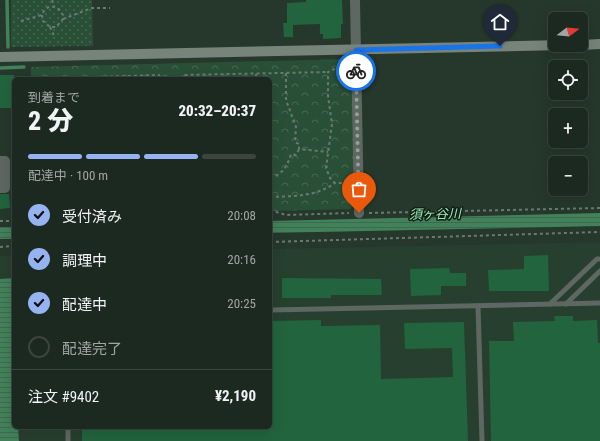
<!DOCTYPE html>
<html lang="ja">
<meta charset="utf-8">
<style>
body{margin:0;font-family:"Roboto Condensed","Noto Sans JP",sans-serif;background:#29352e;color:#f1f3f6;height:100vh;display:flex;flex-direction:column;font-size:15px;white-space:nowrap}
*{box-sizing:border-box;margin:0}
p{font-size:13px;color:#a0a6a5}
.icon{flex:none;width:22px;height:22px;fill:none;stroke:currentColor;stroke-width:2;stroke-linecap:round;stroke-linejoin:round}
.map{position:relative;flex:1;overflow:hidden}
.details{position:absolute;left:12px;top:77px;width:260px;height:352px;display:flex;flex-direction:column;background:#1c2921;border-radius:6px;box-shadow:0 4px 16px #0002,0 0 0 1px #3a453f}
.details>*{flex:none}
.needle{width:26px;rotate:74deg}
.fabs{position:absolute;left:548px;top:12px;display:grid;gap:8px}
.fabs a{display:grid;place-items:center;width:40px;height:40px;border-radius:6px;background:#1c2921;box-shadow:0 4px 16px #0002,0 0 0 1px #3a453f;font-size:20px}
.pin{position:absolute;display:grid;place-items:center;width:34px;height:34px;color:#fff;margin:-41px -17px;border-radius:50% 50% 50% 0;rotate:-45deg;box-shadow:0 0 4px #0007}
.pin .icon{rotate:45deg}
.courier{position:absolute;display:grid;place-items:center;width:40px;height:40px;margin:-20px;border:3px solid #1a73e8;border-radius:50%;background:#fff;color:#222;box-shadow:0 1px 5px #0007}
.summary em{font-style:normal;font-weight:800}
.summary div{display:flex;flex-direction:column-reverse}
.summary{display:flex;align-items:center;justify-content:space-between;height:68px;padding:0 16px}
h1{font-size:26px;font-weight:800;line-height:30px}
.bar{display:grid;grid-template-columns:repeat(4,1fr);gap:6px 4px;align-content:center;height:48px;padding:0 16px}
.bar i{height:5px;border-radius:3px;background:#3a453f}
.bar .active{background:#95b2f1}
.bar p{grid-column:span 4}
.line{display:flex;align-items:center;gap:10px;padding:0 16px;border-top:1px solid #3a453f}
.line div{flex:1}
ol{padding:0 16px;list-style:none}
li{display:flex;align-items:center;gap:12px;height:44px}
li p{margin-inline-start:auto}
li .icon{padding:4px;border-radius:50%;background:#95b2f1;color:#111;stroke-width:4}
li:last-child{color:#a0a6a5}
li i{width:22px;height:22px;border:2px solid #3a453f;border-radius:50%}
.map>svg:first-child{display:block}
.built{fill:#273f2f}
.park{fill:url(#park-crowns)}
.garden{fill:url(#garden-dots)}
.water{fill:url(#water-rules)}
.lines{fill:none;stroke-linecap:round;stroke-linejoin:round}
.stream{stroke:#42825a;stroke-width:3.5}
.building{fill:#22643e}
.path{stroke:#6b7a70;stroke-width:2;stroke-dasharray:3 3;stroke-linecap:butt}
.lane{stroke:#5e6761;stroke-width:5}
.street{stroke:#5e6761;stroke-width:10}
.secondary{stroke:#76847a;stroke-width:10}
.done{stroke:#94a299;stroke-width:4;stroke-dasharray:0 7.2}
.route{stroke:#1a73e8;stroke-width:5}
.labels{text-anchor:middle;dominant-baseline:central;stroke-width:3;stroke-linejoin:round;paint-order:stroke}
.water-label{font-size:13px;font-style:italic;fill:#95f1b6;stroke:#151d17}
</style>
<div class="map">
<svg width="600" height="441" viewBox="0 0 600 441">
<defs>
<pattern id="park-crowns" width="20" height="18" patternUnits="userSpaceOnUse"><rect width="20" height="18" fill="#295037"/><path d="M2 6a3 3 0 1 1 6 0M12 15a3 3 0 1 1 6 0" fill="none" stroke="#476953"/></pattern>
<pattern id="garden-dots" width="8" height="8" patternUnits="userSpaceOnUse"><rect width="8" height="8" fill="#295037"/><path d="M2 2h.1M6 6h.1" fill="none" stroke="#476953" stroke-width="1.8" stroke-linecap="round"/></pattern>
<pattern id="water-rules" width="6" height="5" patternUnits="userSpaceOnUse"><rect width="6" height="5" fill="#42825a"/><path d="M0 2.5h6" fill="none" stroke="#40684f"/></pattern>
</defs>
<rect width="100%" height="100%" fill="#26372c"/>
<!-- built -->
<polygon class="built" points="600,242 600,441 0,441 0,256 14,255 14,427 270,427 270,249"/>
<!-- park -->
<polygon class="park" points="349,59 351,61 354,205 350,209 270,211 270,79 31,79 31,67"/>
<!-- garden -->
<polygon class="garden" points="11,0 92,0 93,46 11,47"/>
<!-- water -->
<g class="water">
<polygon points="600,213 600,226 270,233 270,221"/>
<rect x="0" y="227" width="14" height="12"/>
<polygon points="14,278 14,427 18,427 19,441 0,441 0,279"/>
</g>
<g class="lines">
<!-- stream -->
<g class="stream">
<polyline points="7,0 8,47"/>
<polyline points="0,68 24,67"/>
</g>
</g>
<!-- building -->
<g class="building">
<polygon points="306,0 342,0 343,24 341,24 341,38 323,39 323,34 320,34 320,24 293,25 293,37 284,37 283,23 287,23 287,3 306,2"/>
<rect x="0" y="75" width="14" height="33"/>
<polygon points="0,194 9,194 10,208 0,209"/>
<polygon points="548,255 549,291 489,291 488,270 524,269 524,256"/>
<polygon points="449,268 450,273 466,273 466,286 441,286 441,295 411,296 410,269"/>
<polygon points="282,278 381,279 382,295 331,295 331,298 282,298"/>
<polygon points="554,316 573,316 573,321 597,320 598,343 600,343 600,441 491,441 489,341 514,341 513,322 555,321"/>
<polygon points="321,320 321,326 380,325 381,379 453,377 452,348 405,349 404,323 464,322 468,441 82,441 82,427 270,427 270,321"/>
</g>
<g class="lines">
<!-- path -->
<g class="path">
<polyline points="52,0 54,6"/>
<polyline points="63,19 92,8 110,8"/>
<path d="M21,21L42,15C45,7 50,5 58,8L63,15V19L56,27H50L43,21L42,15"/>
<polyline points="50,27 55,38"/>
<polyline points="346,64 328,72 328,96 332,124 326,168 330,178 335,183 349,183"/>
<polyline points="286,73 286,100 296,127 295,142 299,144 299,149 328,152"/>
<polyline points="256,74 256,79"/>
<polyline points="32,79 159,75 161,79"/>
<polyline points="181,79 183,75 328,72"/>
<path d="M270,178C283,174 287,167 291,154L296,155L299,149"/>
<path d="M270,197C292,196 316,197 335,183"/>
<polyline points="270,210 286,215 349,213"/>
<polyline points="369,213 600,208"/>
<polyline points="0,221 14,221"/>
<polyline points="270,242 600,232"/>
<polyline points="0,247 14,246"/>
</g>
<!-- lane -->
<g class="lane">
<polyline points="550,304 597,259 600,259"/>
<polyline points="566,304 600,271"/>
<polyline points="478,306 482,441"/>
<polyline points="271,310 600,303"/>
<polyline points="68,427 68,441"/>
</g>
<!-- street -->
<g class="street">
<polyline points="355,0 359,213"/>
<polyline points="0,161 5,161 5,188 0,188"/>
</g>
<!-- secondary -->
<g class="secondary">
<polyline points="581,45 600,44"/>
<polyline points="0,57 563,45"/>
</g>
</g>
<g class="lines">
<!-- done -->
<polyline class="done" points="356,71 359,213"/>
<!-- route -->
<polyline class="route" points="356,71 356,50 500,46"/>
</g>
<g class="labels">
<!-- water labels -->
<g class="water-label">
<text transform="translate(435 214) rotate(-1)">須ヶ谷川</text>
</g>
</g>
</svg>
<div class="fabs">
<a><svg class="needle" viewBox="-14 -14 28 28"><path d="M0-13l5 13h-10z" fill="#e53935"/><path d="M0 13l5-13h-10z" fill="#a0a6a5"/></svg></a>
<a><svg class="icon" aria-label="locate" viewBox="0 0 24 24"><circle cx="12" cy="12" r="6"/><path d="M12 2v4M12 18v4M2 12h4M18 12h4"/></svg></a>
<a>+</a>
<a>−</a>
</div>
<div class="pin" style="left:359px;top:213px;background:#ea580c"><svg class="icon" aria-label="bag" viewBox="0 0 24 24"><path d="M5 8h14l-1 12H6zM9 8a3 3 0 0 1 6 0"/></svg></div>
<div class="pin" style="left:500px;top:46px;background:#1f2937"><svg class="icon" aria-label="home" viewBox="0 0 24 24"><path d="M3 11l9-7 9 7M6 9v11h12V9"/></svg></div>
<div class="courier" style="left:356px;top:71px"><svg class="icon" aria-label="bike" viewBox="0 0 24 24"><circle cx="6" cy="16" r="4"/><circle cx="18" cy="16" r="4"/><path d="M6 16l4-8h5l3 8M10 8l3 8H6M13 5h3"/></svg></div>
<section class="details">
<div class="summary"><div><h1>2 分</h1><p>到着まで</p></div><em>20:32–20:37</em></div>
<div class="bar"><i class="active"></i><i class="active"></i><i class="active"></i><i></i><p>配達中 · 100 m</p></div>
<ol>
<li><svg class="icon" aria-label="check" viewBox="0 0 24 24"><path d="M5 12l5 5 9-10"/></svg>受付済み<p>20:08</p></li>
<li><svg class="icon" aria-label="check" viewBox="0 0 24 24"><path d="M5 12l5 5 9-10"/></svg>調理中<p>20:16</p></li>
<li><svg class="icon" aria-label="check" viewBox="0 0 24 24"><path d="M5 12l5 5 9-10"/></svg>配達中<p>20:25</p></li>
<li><i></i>配達完了</li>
</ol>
<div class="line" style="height:52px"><div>注文 #9402</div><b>¥2,190</b></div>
</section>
</div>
